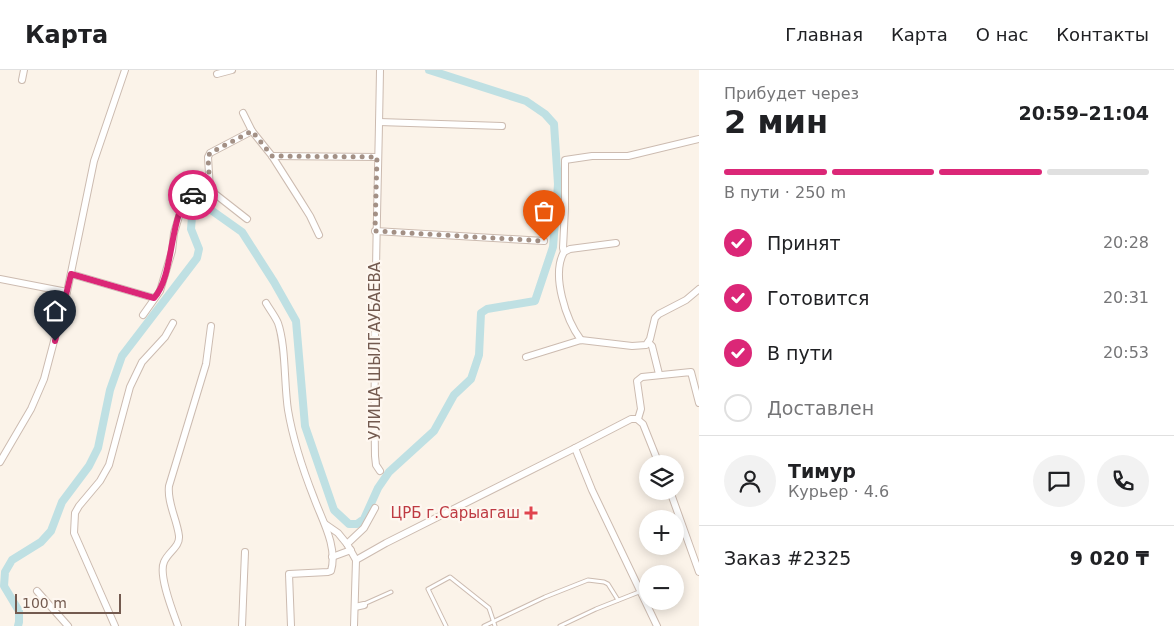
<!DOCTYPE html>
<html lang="ru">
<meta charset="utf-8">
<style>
body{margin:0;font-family:"DejaVu Sans",sans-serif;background:#f2f2f2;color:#202124;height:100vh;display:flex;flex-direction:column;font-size:19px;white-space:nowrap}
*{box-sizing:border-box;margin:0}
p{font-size:16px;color:#757577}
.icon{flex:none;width:28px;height:28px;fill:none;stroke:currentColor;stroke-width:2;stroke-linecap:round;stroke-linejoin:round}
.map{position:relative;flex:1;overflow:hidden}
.details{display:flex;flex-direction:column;background:#fff;width:475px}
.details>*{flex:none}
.fabs{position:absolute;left:639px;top:385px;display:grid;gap:10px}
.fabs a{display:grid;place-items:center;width:45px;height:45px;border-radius:50%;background:#fff;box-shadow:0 2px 12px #0003;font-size:25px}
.scale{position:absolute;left:15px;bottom:12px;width:106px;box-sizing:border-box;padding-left:5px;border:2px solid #735a4f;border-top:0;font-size:14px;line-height:18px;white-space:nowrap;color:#735a4f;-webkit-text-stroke:4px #fef7f0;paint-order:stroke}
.pin{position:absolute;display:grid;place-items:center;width:42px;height:42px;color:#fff;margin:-51px -21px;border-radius:50% 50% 50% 0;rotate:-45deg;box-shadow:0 0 5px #0007}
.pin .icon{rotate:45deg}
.courier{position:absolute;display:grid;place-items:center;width:50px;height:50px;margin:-25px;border:4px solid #db2777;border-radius:50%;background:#fff;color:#222;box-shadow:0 1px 6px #0007}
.headline em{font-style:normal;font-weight:700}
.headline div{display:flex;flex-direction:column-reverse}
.headline{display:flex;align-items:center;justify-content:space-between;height:85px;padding:0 25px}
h1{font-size:32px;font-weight:700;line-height:38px}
.bar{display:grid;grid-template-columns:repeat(4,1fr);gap:8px 5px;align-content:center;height:60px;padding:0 25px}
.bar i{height:6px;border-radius:4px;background:#e0e0e0}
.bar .active{background:#db2777}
.bar p{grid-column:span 4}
.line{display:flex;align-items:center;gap:12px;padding:0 25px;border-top:1px solid #e0e0e0}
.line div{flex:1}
.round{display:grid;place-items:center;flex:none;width:52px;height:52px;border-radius:26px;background:#f2f2f2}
ol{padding:0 25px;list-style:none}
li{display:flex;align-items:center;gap:15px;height:55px}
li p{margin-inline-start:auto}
li .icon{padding:5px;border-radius:50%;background:#db2777;color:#fff;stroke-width:4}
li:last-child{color:#757577}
li i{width:28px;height:28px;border:2px solid #e0e0e0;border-radius:50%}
header{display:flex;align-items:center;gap:30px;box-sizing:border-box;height:70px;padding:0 25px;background:#fff;border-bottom:1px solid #e0e0e0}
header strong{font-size:24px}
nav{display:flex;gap:28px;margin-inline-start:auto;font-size:18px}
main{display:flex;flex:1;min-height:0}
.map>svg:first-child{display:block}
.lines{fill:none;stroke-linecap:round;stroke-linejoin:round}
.canal{stroke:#bfe0e3;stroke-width:8}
.service-casing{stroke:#ccbbb0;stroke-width:5}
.minor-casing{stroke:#ccbbb0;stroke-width:8}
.service{stroke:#fff;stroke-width:3}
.minor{stroke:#fff;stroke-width:6}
.done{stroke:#a39085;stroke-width:5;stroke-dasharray:0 9}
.route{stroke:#db2777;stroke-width:6}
.health-dot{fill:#e0444e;stroke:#fef7f0;stroke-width:2}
.labels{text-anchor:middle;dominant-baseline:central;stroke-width:4.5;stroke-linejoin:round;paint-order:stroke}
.street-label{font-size:15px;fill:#735a4f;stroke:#fef7f0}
.health-label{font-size:15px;fill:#be3a42;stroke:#fef7f0;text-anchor:end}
</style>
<header>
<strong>Карта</strong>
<nav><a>Главная</a><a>Карта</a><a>О нас</a><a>Контакты</a></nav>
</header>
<main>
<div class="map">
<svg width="699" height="556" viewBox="0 0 699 556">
<rect width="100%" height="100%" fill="#fbf3e9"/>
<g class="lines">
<!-- canal -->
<polyline class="canal" points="18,556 19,552 19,541 4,516 5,502 12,490 41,472 51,461 62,432 89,396 98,378 110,320 122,286 197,188 199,179 191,159 192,147 201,140 211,140 242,162 274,212 296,251 305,356 334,440 349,454 357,454 364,449 378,418 389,402 434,361 454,325 471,309 479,285 481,243 487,239 535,231 553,177 558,114 554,54 545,44 526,31 429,0"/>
<!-- service casing -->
<g class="service-casing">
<g id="service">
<polyline points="364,534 391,522"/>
<polyline points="446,556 428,519 450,507 489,538 495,556"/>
<polyline points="484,556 545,527 588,510 604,512 608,514 618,530"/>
<polyline points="560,556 596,539 639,522"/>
</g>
</g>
<!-- minor casing -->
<g class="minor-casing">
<g id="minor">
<polyline points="217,4 232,0"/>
<polyline points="22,10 24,0"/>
<polyline points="243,43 252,61 272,86 300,130 310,146 319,165"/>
<polyline points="379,52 502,56"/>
<polyline points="272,86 377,87"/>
<polyline points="210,120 208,87 210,83 252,61"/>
<polyline points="375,161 544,171"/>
<polyline points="564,182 570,179 616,173"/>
<polyline points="71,204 154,228"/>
<polyline points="0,209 67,222"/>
<path d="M266,233C270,240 275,246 278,253C286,276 284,314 288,340C293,370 303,400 314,428C322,450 338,477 331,501L328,502L289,504L291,556"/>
<polyline points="143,245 160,221 172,181 174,163 183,133 190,126 202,121 210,120 247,149"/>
<path d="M581,270C566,250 551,205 564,182L563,178L565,138V90L592,86H628L699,69"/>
<polyline points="649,273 652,276 659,304"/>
<polyline points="526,287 581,270 632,276 646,275 650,269 655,248 659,244 686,230 699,219"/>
<polyline points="638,349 641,339 637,311 642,307 691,302 699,333"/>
<polyline points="575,378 592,420 657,556"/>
<polyline points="0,392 31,339 44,309 67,222 94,91 125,0"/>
<path d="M380,401L376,395L375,386C373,257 378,129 380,0"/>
<polyline points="670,421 699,502"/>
<polyline points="325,454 338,463 347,474 356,490 354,556"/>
<polyline points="347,474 364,458 375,438"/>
<polyline points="332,487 351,480"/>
<polyline points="356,490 386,473 575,378 631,349 637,349 643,354 659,394"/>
<polyline points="37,521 68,556"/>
<polyline points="355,537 364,535"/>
<polyline points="115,556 74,463 75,443 79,436 100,411 109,395 130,317 142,292 165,267 173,253"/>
<path d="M178,556C173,542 158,505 164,492C168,482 180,477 179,466C177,449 167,433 169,416L206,294L211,256"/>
<polyline points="242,556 245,482"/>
</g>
</g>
<!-- service -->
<use href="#service" class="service"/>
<!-- minor -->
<use href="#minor" class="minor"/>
</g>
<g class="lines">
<!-- done -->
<polyline class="done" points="193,125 202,121 210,120 208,87 210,83 252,61 272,86 377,87 375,161 544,171"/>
<!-- route -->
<path class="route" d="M55,271L71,204L154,228C176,204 168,137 193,125"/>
</g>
<!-- markers -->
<path class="health-dot" d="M528.5 435.5h5v5h5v5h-5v5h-5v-5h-5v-5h5z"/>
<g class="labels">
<!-- street labels -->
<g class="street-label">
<text transform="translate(375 281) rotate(-90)">УЛИЦА ШЫЛГАУБАЕВА</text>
</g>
<!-- health labels -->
<g class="health-label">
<text x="520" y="443">ЦРБ г.Сарыагаш</text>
</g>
</g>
</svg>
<div class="fabs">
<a><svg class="icon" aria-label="layers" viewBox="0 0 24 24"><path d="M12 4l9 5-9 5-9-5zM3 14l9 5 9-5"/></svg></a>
<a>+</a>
<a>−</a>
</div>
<div class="scale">100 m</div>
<div class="pin" style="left:544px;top:171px;background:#ea580c"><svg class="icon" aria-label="bag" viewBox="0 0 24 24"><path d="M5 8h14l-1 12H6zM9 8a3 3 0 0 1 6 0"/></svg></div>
<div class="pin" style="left:55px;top:271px;background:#1f2937"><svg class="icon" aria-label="home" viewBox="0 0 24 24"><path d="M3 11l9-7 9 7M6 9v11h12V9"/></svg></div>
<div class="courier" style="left:193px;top:125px"><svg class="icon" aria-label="car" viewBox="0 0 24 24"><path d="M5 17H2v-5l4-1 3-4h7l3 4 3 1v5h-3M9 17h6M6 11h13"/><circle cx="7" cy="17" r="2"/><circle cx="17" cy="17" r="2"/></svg></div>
</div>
<section class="details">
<div class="headline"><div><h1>2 мин</h1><p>Прибудет через</p></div><em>20:59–21:04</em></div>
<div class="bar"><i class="active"></i><i class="active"></i><i class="active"></i><i></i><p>В пути · 250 m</p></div>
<ol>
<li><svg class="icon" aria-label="check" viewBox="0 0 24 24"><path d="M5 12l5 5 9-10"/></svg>Принят<p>20:28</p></li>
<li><svg class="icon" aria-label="check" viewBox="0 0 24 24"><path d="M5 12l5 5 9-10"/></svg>Готовится<p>20:31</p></li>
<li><svg class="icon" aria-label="check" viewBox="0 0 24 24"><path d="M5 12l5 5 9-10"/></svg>В пути<p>20:53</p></li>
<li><i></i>Доставлен</li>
</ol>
<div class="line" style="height:90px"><a class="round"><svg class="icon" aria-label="person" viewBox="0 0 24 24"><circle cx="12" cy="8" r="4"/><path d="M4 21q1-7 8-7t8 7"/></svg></a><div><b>Тимур</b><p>Курьер · 4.6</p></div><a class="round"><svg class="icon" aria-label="chat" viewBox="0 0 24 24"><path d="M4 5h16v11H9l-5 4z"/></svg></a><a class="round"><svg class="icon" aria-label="phone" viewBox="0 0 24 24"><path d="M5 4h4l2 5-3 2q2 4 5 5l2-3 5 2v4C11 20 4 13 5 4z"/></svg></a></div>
<div class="line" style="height:65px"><div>Заказ #2325</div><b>9 020 ₸</b></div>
</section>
</main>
